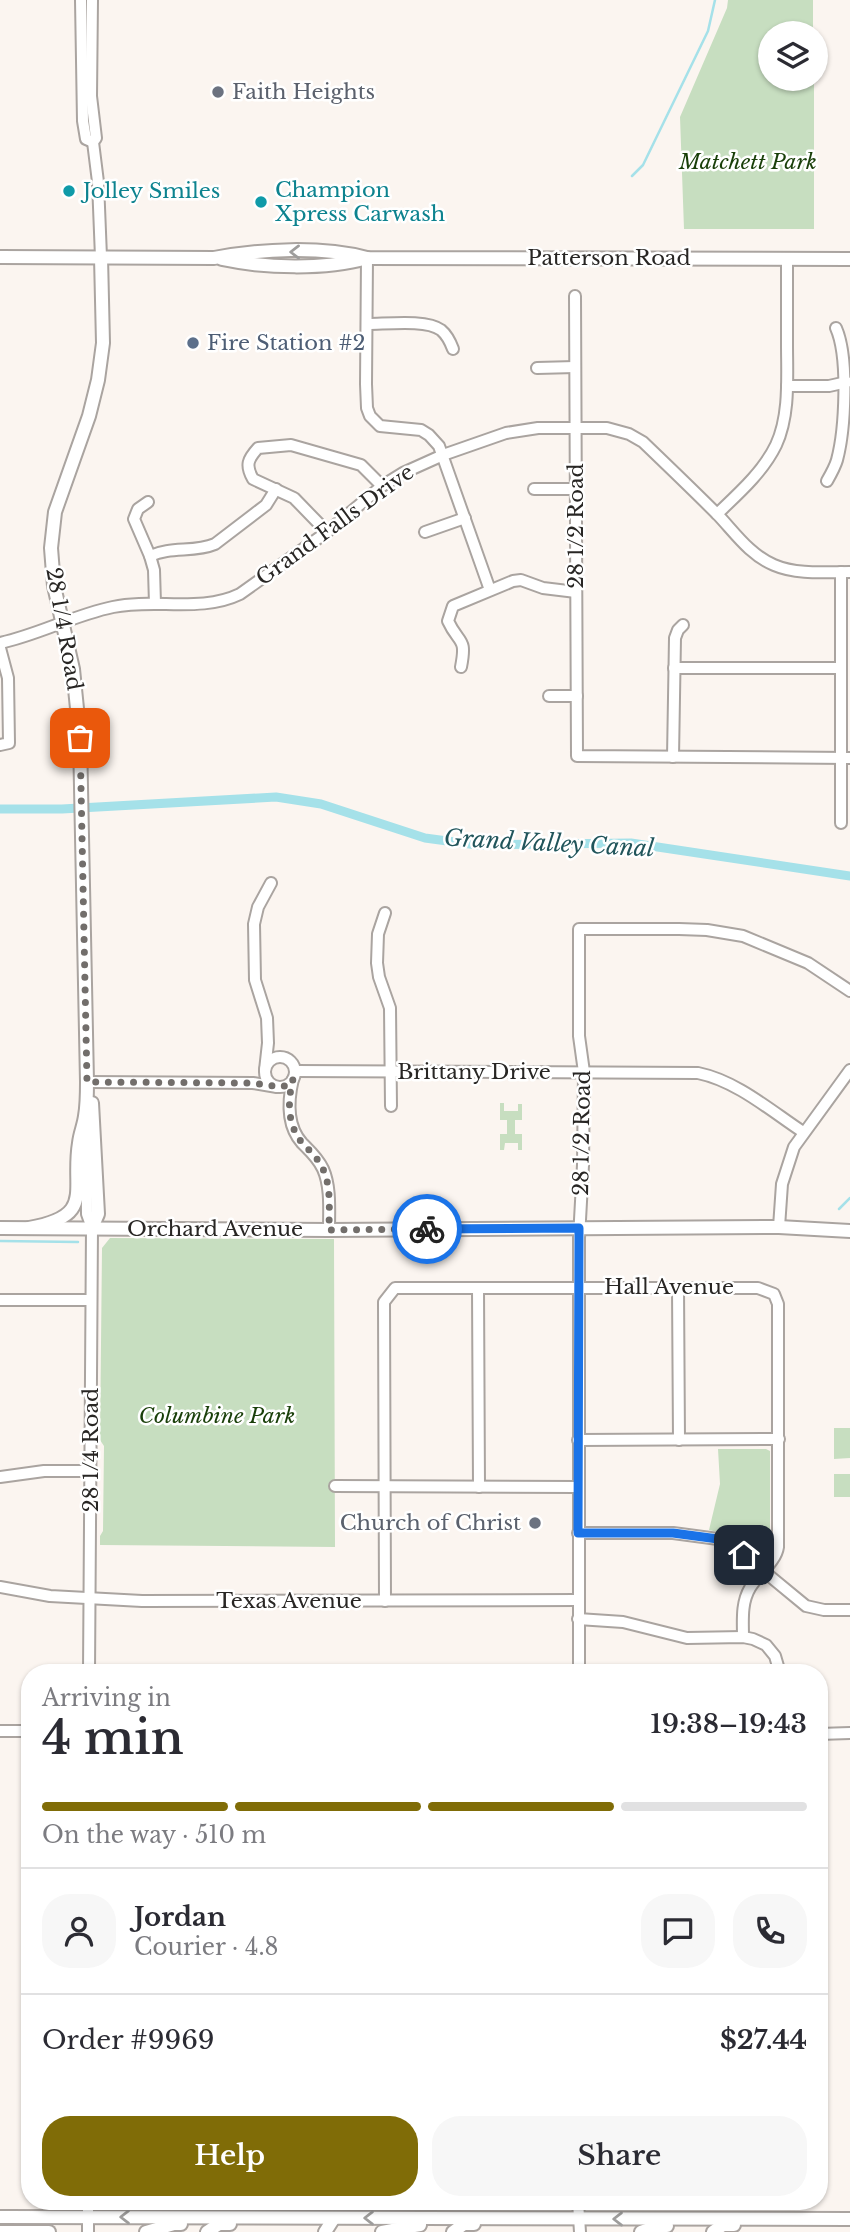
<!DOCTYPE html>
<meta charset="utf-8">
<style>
body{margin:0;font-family:"Libre Baskerville",serif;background:#f7f7f7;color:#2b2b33;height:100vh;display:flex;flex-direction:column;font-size:26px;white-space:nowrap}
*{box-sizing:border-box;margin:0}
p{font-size:23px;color:#7c7c81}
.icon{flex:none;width:38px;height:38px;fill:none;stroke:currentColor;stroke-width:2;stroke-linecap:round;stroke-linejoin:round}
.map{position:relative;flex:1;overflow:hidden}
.panel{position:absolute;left:21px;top:1664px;width:807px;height:546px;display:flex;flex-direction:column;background:#fff;border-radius:28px;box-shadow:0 2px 5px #0004}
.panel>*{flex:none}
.fabs{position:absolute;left:758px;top:21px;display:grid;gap:14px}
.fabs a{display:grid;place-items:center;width:70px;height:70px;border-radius:50%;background:#fff;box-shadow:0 2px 5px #0004;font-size:35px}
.pin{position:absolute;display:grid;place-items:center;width:60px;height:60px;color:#fff;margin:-30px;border-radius:14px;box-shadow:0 4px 10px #0006}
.courier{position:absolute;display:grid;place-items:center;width:70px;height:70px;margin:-35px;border:5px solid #1a73e8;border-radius:50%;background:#fff;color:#222;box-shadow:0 2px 9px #0007}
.summary em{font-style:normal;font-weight:600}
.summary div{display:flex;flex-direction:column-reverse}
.summary{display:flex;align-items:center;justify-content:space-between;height:119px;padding:0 21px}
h1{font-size:46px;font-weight:600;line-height:52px}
.bar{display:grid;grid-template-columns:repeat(4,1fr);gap:10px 7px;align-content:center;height:84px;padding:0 21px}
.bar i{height:9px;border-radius:5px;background:#e1e1e2}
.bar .current{background:#806c07}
.bar p{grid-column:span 4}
.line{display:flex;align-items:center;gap:18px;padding:0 21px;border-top:2px solid #e1e1e2}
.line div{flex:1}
.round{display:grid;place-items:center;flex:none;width:74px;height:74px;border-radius:28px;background:#f7f7f7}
.primary-button{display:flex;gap:14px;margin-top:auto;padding:14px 21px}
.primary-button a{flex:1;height:80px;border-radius:28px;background:#806c07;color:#fff;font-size:28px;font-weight:600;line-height:80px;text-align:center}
.primary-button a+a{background:#f7f7f7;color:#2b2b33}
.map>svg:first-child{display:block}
.green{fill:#c7dec0}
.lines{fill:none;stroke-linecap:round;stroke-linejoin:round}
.stream{stroke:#a5e1e9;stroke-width:2.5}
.canal{stroke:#a5e1e9;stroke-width:9}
.minor-casing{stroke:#aaa4a0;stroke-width:14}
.major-casing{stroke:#aaa4a0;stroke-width:16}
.minor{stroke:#fff;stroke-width:10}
.major{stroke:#fff;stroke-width:12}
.oneway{stroke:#9e9d9c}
.done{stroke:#726e6b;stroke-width:7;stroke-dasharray:0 12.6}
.route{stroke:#1a73e8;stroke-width:9}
.worship-dot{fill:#6b7280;stroke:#fff;stroke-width:2.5}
.culture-dot{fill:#0f9aa8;stroke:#fff;stroke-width:2.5}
.service-dot{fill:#5c6f8a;stroke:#fff;stroke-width:2.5}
.labels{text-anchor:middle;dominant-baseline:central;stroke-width:5;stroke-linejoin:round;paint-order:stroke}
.worship-label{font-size:21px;fill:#5b616d;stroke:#fff;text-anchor:start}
.park-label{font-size:21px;font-style:italic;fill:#193f09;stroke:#fff}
.culture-label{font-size:21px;fill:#0d838f;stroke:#fff;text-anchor:start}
.street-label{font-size:21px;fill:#282624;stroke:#fff}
.service-label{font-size:21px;fill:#4e5e75;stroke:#fff;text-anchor:start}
.water-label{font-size:23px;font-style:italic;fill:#21555b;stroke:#fff}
</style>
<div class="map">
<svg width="850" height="2232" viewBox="0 0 850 2232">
<rect width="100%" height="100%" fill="#fbf5f0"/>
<!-- green -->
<g class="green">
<polygon points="728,0 813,0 813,33 770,33 770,79 814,79 814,229 684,229 680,117 727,8"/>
<polygon points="500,1103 504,1103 504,1111 518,1111 518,1104 522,1104 522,1120 515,1120 515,1134 522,1134 522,1150 518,1150 518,1143 505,1143 504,1150 500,1150 500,1134 507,1134 507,1120 500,1120"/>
<polygon points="110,1238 334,1239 335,1547 100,1545 100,1536 103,1531 104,1446 100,1440 102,1248"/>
<polygon points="834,1428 850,1428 850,1458 834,1459"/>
<polygon points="718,1449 766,1449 770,1451 770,1548 765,1556 761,1557 726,1534 709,1530 720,1484"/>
<rect x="834" y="1474" width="16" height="23"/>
</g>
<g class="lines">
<!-- stream -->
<g class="stream">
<polyline points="632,176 643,165 708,31 715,0"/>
<polyline points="839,1209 850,1198"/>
<polyline points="0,1241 78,1242"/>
</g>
<!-- canal -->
<polyline class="canal" points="0,809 62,809 276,797 321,804 425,838 477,845 631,843 850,876"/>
<!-- minor casing -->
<g class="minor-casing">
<g id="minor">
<polyline points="81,0 83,121 86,139 93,142"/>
<polyline points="92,0 91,96 96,138 93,142 98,182 101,257"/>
<polyline points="367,258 366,384 367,408 370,416 380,426 421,430 429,435 439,446 490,590"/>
<polyline points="575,296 577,756 850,758"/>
<path d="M368,324C386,324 427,319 441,330C447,335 450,341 453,349"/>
<polyline points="537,368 575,367"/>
<polyline points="787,386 829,386 847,382"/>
<path d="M827,481C831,474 835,467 837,460C845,430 849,357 836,328"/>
<polyline points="534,489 576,489"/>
<polyline points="148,502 138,509 134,519 150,556 154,570 155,604"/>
<path d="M717,514C738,494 763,472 776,445C790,415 787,377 787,344C787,316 787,287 787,259"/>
<path d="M327,532L294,498L253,479C245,465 248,459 258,448L291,445L361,465L382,486"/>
<polyline points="425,532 465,518"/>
<path d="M150,556C171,546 194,553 215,544L266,505L276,489"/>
<polyline points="841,572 841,823"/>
<path d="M0,643C38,635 74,615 113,607C154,598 201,613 240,594L327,532L382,486L403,473L443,455L506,433L538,428H607L629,434L643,442C668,466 693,490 718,515C735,533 750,555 774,565C797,575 826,572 850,572"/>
<polyline points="0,648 8,678 9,743 0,745"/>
<path d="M461,667C467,636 459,645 448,621L453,606L513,581L521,580L543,588L576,592"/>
<polyline points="674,668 840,668"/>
<polyline points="549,696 577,696"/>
<polyline points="673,757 675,638 678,630 683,625"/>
<polyline points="385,913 378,934 377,963 379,977 390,1008 391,1106"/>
<circle cx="280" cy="1072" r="15"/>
<polyline points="265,1070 268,1043 267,1018 255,980 254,924 258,907 271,883"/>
<path d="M295,1071L698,1073C737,1081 771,1111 803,1132"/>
<path d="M293,1079C288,1100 286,1125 302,1143C310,1151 318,1158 323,1169C331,1187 329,1210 329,1230"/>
<polyline points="87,1082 253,1083 277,1087"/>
<polyline points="86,1124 87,1214 92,1228 89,1673"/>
<polyline points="779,1227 782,1184 794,1147 850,1070"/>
<polyline points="478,1288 479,1487"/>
<polyline points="678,1288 679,1440"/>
<polyline points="0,1300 91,1300"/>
<polyline points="578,1440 779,1439"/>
<polyline points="0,1477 44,1471 90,1471"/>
<polyline points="335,1486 578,1487"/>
<polyline points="578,1533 673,1533 718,1539 744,1555 806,1606 824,1610 850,1610"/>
<polyline points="0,1587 50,1596 142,1601 578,1600"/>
<path d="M385,1601L384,1302L395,1288H758L774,1294L778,1304V1547C776,1562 757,1575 750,1588C741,1603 743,1621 743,1637"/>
<polyline points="578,1619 623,1622 687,1638 743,1637 753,1639 766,1645 775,1656 780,1673"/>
<polyline points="579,1673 579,1238 583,1165 584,1072 579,1036 579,929 679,929 707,930 743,936 808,963 850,991"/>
<polyline points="0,1731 30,1731"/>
<polyline points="819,1734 850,1733"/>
<polyline points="88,2202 88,2232"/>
<polyline points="578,2202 580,2232"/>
</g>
</g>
<!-- major casing -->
<g class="major-casing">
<g id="major">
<path d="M0,257L214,258C261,249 321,246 367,258L850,259"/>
<path d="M222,259C264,268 325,270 367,258"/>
<polyline points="92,1103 98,1214 92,1228"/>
<polyline points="0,1228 329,1230 779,1227 850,1231"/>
<path d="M29,1228C96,1216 71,1191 79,1143C80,1133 84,1125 85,1116C87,1105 87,1093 87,1082L80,738L73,669L54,586L51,548L55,512L89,416L98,380L103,343L101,257"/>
<polyline points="0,2217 850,2219"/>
<polyline points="0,2232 49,2232"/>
<polyline points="146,2232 174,2224 181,2224"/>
<polyline points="207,2232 219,2224 230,2224"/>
<polyline points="325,2232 334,2218"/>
<polyline points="382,2232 420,2225"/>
<polyline points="453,2232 464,2224 474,2224"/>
<polyline points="641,2232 658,2226 667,2226"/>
<polyline points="713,2232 723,2225 734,2225"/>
</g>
</g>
<!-- minor -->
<use href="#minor" class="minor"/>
<!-- major -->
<use href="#major" class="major"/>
</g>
<!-- one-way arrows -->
<defs><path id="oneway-chevron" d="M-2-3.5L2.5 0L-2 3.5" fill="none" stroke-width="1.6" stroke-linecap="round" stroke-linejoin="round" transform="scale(1.75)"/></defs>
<g class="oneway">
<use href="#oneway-chevron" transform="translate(295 252) rotate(-180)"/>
<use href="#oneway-chevron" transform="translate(125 2217) rotate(-180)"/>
<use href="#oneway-chevron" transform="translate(369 2218) rotate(-180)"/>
<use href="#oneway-chevron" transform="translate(618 2219) rotate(-180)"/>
</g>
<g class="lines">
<!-- done -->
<path class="done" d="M80,738L87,1082L253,1083L281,1087L288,1085L293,1079C287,1103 287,1128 306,1147C314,1155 321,1162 325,1174C331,1191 329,1212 329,1230L427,1229"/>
<!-- route -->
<polyline class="route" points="427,1229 579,1228 578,1533 673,1533 718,1539 744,1555"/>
</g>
<!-- markers -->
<g class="worship-dot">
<circle cx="218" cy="92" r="7"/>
<circle cx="535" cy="1523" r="7"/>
</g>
<g class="culture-dot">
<circle cx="69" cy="191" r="7"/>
<circle cx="261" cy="202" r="7"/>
</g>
<circle class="service-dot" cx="193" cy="343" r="7"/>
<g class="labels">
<!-- worship labels -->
<g class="worship-label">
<text x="232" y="92">Faith Heights</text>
<text x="521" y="1523" text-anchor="end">Church of Christ</text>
</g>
<!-- park labels -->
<g class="park-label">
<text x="748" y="162">Matchett Park</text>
<text x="217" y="1416">Columbine Park</text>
</g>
<!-- culture labels -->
<g class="culture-label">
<text x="275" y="190">Champion<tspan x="275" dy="24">Xpress Carwash</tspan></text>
<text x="83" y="191">Jolley Smiles</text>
</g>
<!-- street labels -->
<g class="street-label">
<text x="609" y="258">Patterson Road</text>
<text transform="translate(335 525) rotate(-36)">Grand Falls Drive</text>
<text transform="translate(576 526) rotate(-90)">28 1/2 Road</text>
<text transform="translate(64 629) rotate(80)">28 1/4 Road</text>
<text x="474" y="1072">Brittany Drive</text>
<text transform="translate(582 1133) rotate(-89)">28 1/2 Road</text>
<text x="215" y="1229">Orchard Avenue</text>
<text x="669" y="1287">Hall Avenue</text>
<text transform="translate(91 1450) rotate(-90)">28 1/4 Road</text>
<text x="289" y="1601">Texas Avenue</text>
</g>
<!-- service labels -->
<g class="service-label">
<text x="207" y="343">Fire Station #2</text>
</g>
<!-- water labels -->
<g class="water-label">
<text transform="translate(549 843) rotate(3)">Grand Valley Canal</text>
</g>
</g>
</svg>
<div class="fabs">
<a><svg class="icon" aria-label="layers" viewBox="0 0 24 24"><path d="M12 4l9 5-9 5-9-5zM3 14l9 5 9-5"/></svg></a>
</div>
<div class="pin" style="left:80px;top:738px;background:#ea580c"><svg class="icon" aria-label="bag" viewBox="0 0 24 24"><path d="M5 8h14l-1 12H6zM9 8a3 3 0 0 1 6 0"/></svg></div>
<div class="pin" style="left:744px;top:1555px;background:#1f2937"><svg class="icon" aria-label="home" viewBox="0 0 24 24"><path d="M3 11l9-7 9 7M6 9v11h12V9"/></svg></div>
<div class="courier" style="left:427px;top:1229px"><svg class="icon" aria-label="bike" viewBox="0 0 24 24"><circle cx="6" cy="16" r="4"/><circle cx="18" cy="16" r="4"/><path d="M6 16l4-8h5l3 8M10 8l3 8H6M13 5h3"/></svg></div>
<section class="panel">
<div class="summary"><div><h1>4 min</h1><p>Arriving in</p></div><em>19:38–19:43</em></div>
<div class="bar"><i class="current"></i><i class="current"></i><i class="current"></i><i></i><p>On the way · 510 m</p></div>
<div class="line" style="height:126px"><a class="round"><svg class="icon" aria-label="person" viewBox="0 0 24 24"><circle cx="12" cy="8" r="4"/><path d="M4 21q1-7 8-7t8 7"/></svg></a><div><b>Jordan</b><p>Courier · 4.8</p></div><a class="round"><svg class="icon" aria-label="chat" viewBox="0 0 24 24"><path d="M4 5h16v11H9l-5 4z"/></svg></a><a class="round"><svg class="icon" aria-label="phone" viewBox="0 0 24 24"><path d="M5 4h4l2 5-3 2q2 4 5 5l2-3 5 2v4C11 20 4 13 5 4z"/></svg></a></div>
<div class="line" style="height:91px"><div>Order #9969</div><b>$27.44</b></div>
<div class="primary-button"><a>Help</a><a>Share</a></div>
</section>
</div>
